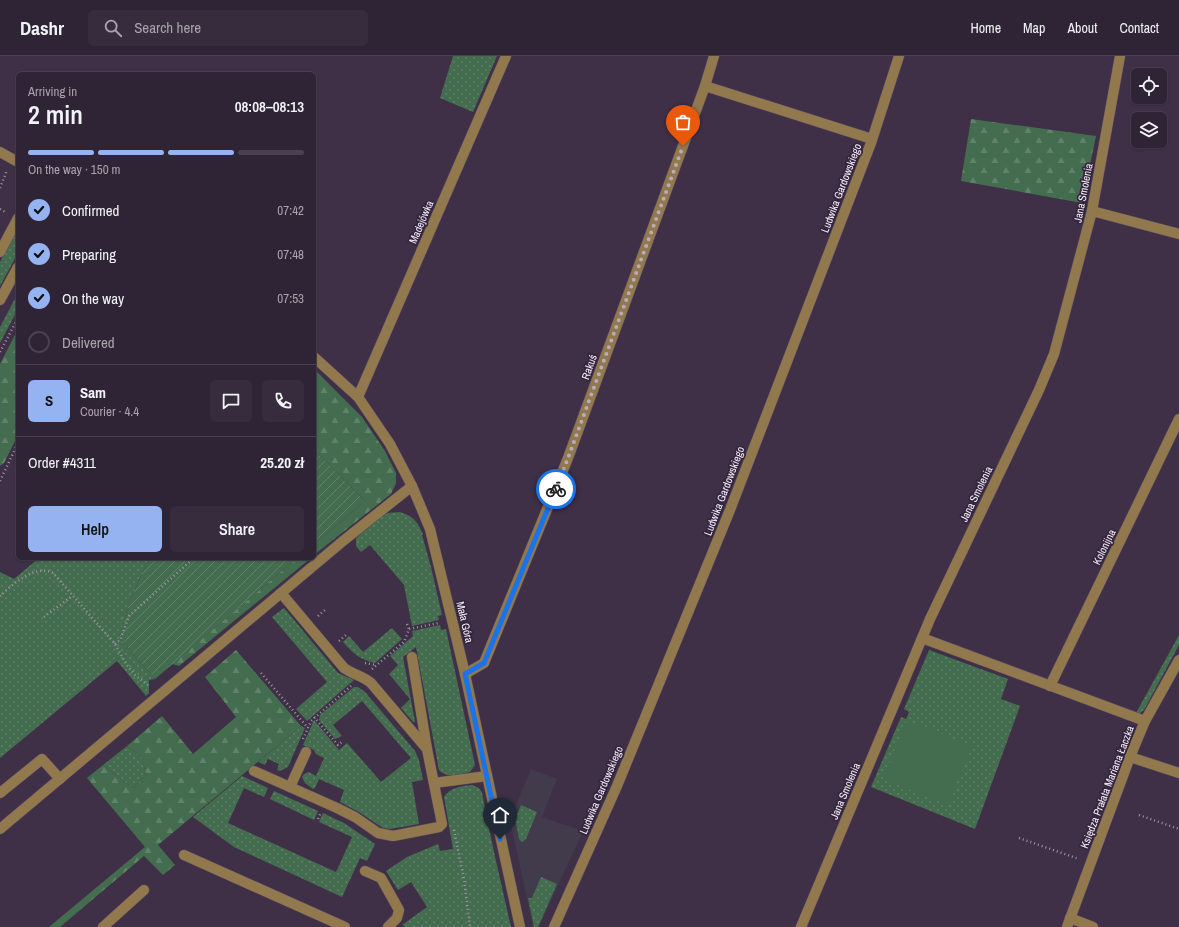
<!DOCTYPE html>
<meta charset="utf-8">
<style>
body{margin:0;font-family:"Archivo Narrow",sans-serif;background:#372c3d;color:#f1f3f6;height:100vh;display:flex;flex-direction:column;font-size:15px;white-space:nowrap}
*{box-sizing:border-box;margin:0}
p{font-size:13px;color:#a7a4ad}
.icon{flex:none;width:22px;height:22px;fill:none;stroke:currentColor;stroke-width:2;stroke-linecap:round;stroke-linejoin:round}
.map{position:relative;flex:1;overflow:hidden}
.drawer{position:absolute;left:16px;top:16px;width:300px;height:488px;display:flex;flex-direction:column;background:#2f2435;border-radius:6px;box-shadow:0 1px 3px #0004,0 0 0 1px #4a4150}
.drawer>*{flex:none}
.buttons{position:absolute;left:1131px;top:12px;display:grid;gap:8px}
.buttons a{display:grid;place-items:center;width:36px;height:36px;border-radius:6px;background:#2f2435;box-shadow:0 1px 3px #0004,0 0 0 1px #4a4150;font-size:20px}
.pin{position:absolute;display:grid;place-items:center;width:34px;height:34px;color:#fff;margin:-41px -17px;border-radius:50% 50% 50% 0;rotate:-45deg;box-shadow:0 0 4px #0007}
.pin .icon{rotate:45deg}
.courier{position:absolute;display:grid;place-items:center;width:40px;height:40px;margin:-20px;border:3px solid #1a73e8;border-radius:50%;background:#fff;color:#222;box-shadow:0 1px 5px #0007}
.summary em{font-style:normal;font-weight:600}
.summary div{display:flex;flex-direction:column-reverse}
.summary{display:flex;align-items:center;justify-content:space-between;height:68px;padding:0 12px}
h1{font-size:26px;font-weight:600;line-height:30px}
.bar{display:grid;grid-template-columns:repeat(4,1fr);gap:6px 4px;align-content:center;height:48px;padding:0 12px}
.bar i{height:5px;border-radius:3px;background:#4a4150}
.bar .active{background:#95b2f1}
.bar p{grid-column:span 4}
.line{display:flex;align-items:center;gap:10px;padding:0 12px;border-top:1px solid #4a4150}
.line div{flex:1}
.round{display:grid;place-items:center;flex:none;width:42px;height:42px;border-radius:6px;background:#372c3d}
ol{padding:0 12px;list-style:none}
li{display:flex;align-items:center;gap:12px;height:44px}
li p{margin-inline-start:auto}
li .icon{padding:4px;border-radius:50%;background:#95b2f1;color:#111;stroke-width:4}
li:last-child{color:#a7a4ad}
li i{width:22px;height:22px;border:2px solid #4a4150;border-radius:50%}
.action{display:flex;gap:8px;margin-top:auto;padding:8px 12px}
.action a{flex:1;height:46px;border-radius:6px;background:#95b2f1;color:#111;font-size:16px;font-weight:600;line-height:46px;text-align:center}
.action a+a{background:#372c3d;color:#f1f3f6}
header{display:flex;align-items:center;gap:24px;box-sizing:border-box;height:56px;padding:0 20px;background:#2f2435;border-bottom:1px solid #4a4150}
header strong{font-size:19px}
nav{display:flex;gap:22px;margin-inline-start:auto;font-size:14px}
.search{width:280px;height:36px;background:#372c3d;display:flex;align-items:center;gap:10px;box-sizing:border-box;padding:0 14px;border-radius:6px;color:#a7a4ad;font-size:15px}
.map>svg:first-child{display:block}
.education{fill:#423b4b}
.grass{fill:url(#grass-dots)}
.forest{fill:url(#forest-firs)}
.garden{fill:url(#garden-furrows)}
.pitch{fill:#446d4f}
.lines{fill:none;stroke-linecap:round;stroke-linejoin:round}
.minor-casing{stroke:#5c4e64;stroke-width:11}
.path{stroke:#a195a8;stroke-width:2.5;stroke-dasharray:1 3;stroke-linecap:butt}
.minor{stroke:#92784d;stroke-width:10}
.done{stroke:#b7abbd;stroke-width:4;stroke-dasharray:0 7.2}
.route{stroke:#1a73e8;stroke-width:5}
.labels{text-anchor:middle;dominant-baseline:central;stroke-width:3.5;stroke-linejoin:round;paint-order:stroke}
.street-label{font-size:11px;fill:#f7edfc;stroke:#34263c}
</style>
<header>
<strong>Dashr</strong>
<div class="search"><svg class="icon" aria-label="search" viewBox="0 0 24 24"><circle cx="10" cy="10" r="6"/><path d="M15 15l6 6"/></svg>Search here</div>
<nav><a>Home</a><a>Map</a><a>About</a><a>Contact</a></nav>
</header>
<div class="map">
<svg width="1179" height="871" viewBox="0 0 1179 871">
<defs>
<pattern id="grass-dots" width="8" height="8" patternUnits="userSpaceOnUse"><rect width="8" height="8" fill="#446d4f"/><path d="M2 2h.1M6 6h.1" fill="none" stroke="#608269" stroke-width="1.8" stroke-linecap="round"/></pattern>
<pattern id="forest-firs" width="22" height="20" patternUnits="userSpaceOnUse"><rect width="22" height="20" fill="#446d4f"/><path d="M5 1l3.5 6h-7zM16 11l3.5 6h-7z" fill="#608269"/></pattern>
<pattern id="garden-furrows" width="10" height="10" patternUnits="userSpaceOnUse"><rect width="10" height="10" fill="#446d4f"/><path d="M-1 1l2-2M0 10L10 0M9 11l2-2" fill="none" stroke="#608269"/></pattern>
</defs>
<rect width="100%" height="100%" fill="#3f3047"/>
<!-- education -->
<polygon class="education" points="531,713 557,723 542,761 583,775 539,871 533,871 510,764"/>
<!-- grass -->
<g class="grass">
<polygon points="453,0 497,0 473,56 440,42"/>
<polygon points="18,173 18,197 0,230 0,206"/>
<polygon points="18,237 18,253 0,287 0,271"/>
<path d="M399,456C414,460 417,465 423,478L422,479L431,511L442,559L438,560L439,564L412,570L404,529L370,489L361,496L356,490V482L381,461L388,457Z"/>
<polygon points="39,502 149,502 130,544 119,582 155,623 149,624 149,637 146,640 117,605 0,702 0,516 14,523"/>
<polygon points="284,552 338,617 354,624 307,665 296,653 327,626 272,561"/>
<path d="M440,569L441,574L446,573L475,709L470,716C459,718 447,723 439,714L416,591L403,601L415,666H413L401,652L410,643L389,618L398,609L390,600L413,580L412,575Z"/>
<path d="M392,572L402,583L375,607C359,603 354,598 343,586L349,580L363,596Z"/>
<polygon points="1179,579 1179,589 1144,654 1140,657 1136,657"/>
<polygon points="929,594 1008,623 1001,643 1020,650 975,773 871,731 901,661 906,663 909,656 904,653"/>
<polygon points="354,631 358,631 365,636 415,695 419,704 423,724 412,726 419,768 390,773 383,772 359,756 340,746 344,734 319,723 315,732 313,733 305,727 302,721 304,718 309,716 316,720 324,702 316,698 314,694 303,689 314,664 339,694 347,687 381,726 411,702 362,645 333,669 342,680 335,683 319,664 320,659"/>
<polygon points="301,670 305,672 288,711 280,715 277,714 279,708 268,703 265,709 258,706"/>
<polygon points="127,690 142,701 146,719 133,732 103,709"/>
<polygon points="242,720 268,732 264,741 244,732 228,767 336,816 352,781 319,766 323,757 344,767 375,788 367,805 360,802 342,841 234,791 193,761"/>
<path d="M472,729L479,732L482,737C490,782 501,826 511,871H406L402,869L427,851L411,826L398,834L386,815L407,801L438,788L440,795L453,793L444,741C449,732 461,730 472,729Z"/>
<polygon points="274,735 318,755 314,764 270,743"/>
<polygon points="521,749 537,756 526,783 522,786 519,783 516,767 514,766"/>
<polygon points="541,821 557,828 538,871 534,871 528,842 532,842"/>
</g>
<!-- forest -->
<g class="forest">
<polygon points="971,63 1096,80 1082,147 961,125"/>
<polygon points="18,273 18,379 4,407 0,410 0,308"/>
<polygon points="314,313 362,361 385,395 396,417 396,427 391,438 314,499 314,488 365,445 314,393"/>
<polygon points="297,502 311,502 179,610 172,608"/>
<polygon points="236,594 301,670 158,789 175,809 163,819 144,800 60,871 49,871 145,791 87,722 103,709 133,732 146,719 142,701 127,690 162,660 193,698 236,661 205,621"/>
</g>
<!-- garden -->
<g class="garden">
<polygon points="314,393 365,445 314,488"/>
<polygon points="149,502 297,502 155,623 119,582 130,544"/>
</g>
<!-- pitch -->
<polygon class="pitch" points="907,664 972,690 948,749 883,723"/>
<g class="lines">
<!-- minor casing -->
<g class="minor-casing">
<g id="minor">
<polyline points="705,30 872,83"/>
<polyline points="0,96 18,106"/>
<polyline points="1092,155 1179,178"/>
<polyline points="0,196 18,162"/>
<polyline points="0,244 18,211"/>
<polyline points="314,301 358,341 390,388 412,430 430,473 465,618 520,871"/>
<polyline points="358,341 506,0"/>
<polyline points="922,582 1145,665"/>
<polyline points="412,601 427,693"/>
<polyline points="465,618 484,607 568,402 705,30 714,0"/>
<polyline points="1050,630 1179,363"/>
<polyline points="1130,701 1179,717"/>
<path d="M254,715L337,752L355,761L378,777L393,780L439,771L442,768L427,693L371,627C363,620 352,618 344,612L281,537"/>
<polyline points="434,727 487,720"/>
<polyline points="290,731 306,696"/>
<polyline points="0,737 42,703 60,723"/>
<polyline points="0,773 343,485 412,430"/>
<polyline points="184,799 345,871"/>
<polyline points="365,815 381,822 399,854 397,862 388,871"/>
<polyline points="1070,862 1093,871"/>
<polyline points="103,871 144,834"/>
<polyline points="554,871 617,730 730,454 871,87 899,0"/>
<polyline points="801,871 930,563 1039,334 1054,298 1092,155 1120,0"/>
<polyline points="1067,871 1130,701 1145,665 1179,604"/>
</g>
</g>
<!-- path -->
<g class="path">
<polyline points="0,132 7,114"/>
<polyline points="0,153 7,157"/>
<polyline points="0,296 18,262"/>
<polyline points="0,425 18,387"/>
<path d="M0,540C13,528 35,508 53,517L115,588L126,608L135,619L150,631"/>
<polyline points="318,560 325,554"/>
<polyline points="44,561 72,540"/>
<polyline points="407,568 409,573"/>
<polyline points="339,585 346,579"/>
<polyline points="115,588 120,584 129,560 194,502"/>
<polyline points="365,607 376,609"/>
<polyline points="372,613 404,586 409,573 439,567"/>
<polyline points="261,617 308,672"/>
<polyline points="314,661 338,689 343,685"/>
<polyline points="303,683 311,665 351,630"/>
<polyline points="1139,759 1179,773"/>
<polyline points="318,763 320,758"/>
<polyline points="454,774 464,823 470,871"/>
<polyline points="1019,782 1079,803"/>
</g>
<!-- minor -->
<use href="#minor" class="minor"/>
</g>
<g class="lines">
<!-- done -->
<polyline class="done" points="556,433 568,402 683,90"/>
<!-- route -->
<polyline class="route" points="500,783 465,618 484,607 556,433"/>
</g>
<g class="labels">
<!-- street labels -->
<g class="street-label">
<text transform="translate(841 132) rotate(-69)">Ludwika Gardowskiego</text>
<text transform="translate(1083 137) rotate(-79)">Jana Smolenia</text>
<text transform="translate(421 166) rotate(-67)">Madejówka</text>
<text transform="translate(589 311) rotate(-70)">Rakuś</text>
<text transform="translate(724 435) rotate(-69)">Ludwika Gardowskiego</text>
<text transform="translate(976 438) rotate(-64)">Jana Smolenia</text>
<text transform="translate(1104 491) rotate(-64)">Kolonijna</text>
<text transform="translate(465 566) rotate(77)">Mała Góra</text>
<text transform="translate(1107 731) rotate(-69)">Księdza Prałata Mariana Łaczka</text>
<text transform="translate(601 734) rotate(-67)">Ludwika Gardowskiego</text>
<text transform="translate(845 735) rotate(-67)">Jana Smolenia</text>
</g>
</g>
</svg>
<div class="buttons">
<a><svg class="icon" aria-label="locate" viewBox="0 0 24 24"><circle cx="12" cy="12" r="6"/><path d="M12 2v4M12 18v4M2 12h4M18 12h4"/></svg></a>
<a><svg class="icon" aria-label="layers" viewBox="0 0 24 24"><path d="M12 4l9 5-9 5-9-5zM3 14l9 5 9-5"/></svg></a>
</div>
<div class="pin" style="left:683px;top:90px;background:#ea580c"><svg class="icon" aria-label="bag" viewBox="0 0 24 24"><path d="M5 8h14l-1 12H6zM9 8a3 3 0 0 1 6 0"/></svg></div>
<div class="pin" style="left:500px;top:783px;background:#1f2937"><svg class="icon" aria-label="home" viewBox="0 0 24 24"><path d="M3 11l9-7 9 7M6 9v11h12V9"/></svg></div>
<div class="courier" style="left:556px;top:433px"><svg class="icon" aria-label="bike" viewBox="0 0 24 24"><circle cx="6" cy="16" r="4"/><circle cx="18" cy="16" r="4"/><path d="M6 16l4-8h5l3 8M10 8l3 8H6M13 5h3"/></svg></div>
<section class="drawer">
<div class="summary"><div><h1>2 min</h1><p>Arriving in</p></div><em>08:08–08:13</em></div>
<div class="bar"><i class="active"></i><i class="active"></i><i class="active"></i><i></i><p>On the way · 150 m</p></div>
<ol>
<li><svg class="icon" aria-label="check" viewBox="0 0 24 24"><path d="M5 12l5 5 9-10"/></svg>Confirmed<p>07:42</p></li>
<li><svg class="icon" aria-label="check" viewBox="0 0 24 24"><path d="M5 12l5 5 9-10"/></svg>Preparing<p>07:48</p></li>
<li><svg class="icon" aria-label="check" viewBox="0 0 24 24"><path d="M5 12l5 5 9-10"/></svg>On the way<p>07:53</p></li>
<li><i></i>Delivered</li>
</ol>
<div class="line" style="height:72px"><b class="round" style="background:#95b2f1;color:#111">S</b><div><b>Sam</b><p>Courier · 4.4</p></div><a class="round"><svg class="icon" aria-label="chat" viewBox="0 0 24 24"><path d="M4 5h16v11H9l-5 4z"/></svg></a><a class="round"><svg class="icon" aria-label="phone" viewBox="0 0 24 24"><path d="M5 4h4l2 5-3 2q2 4 5 5l2-3 5 2v4C11 20 4 13 5 4z"/></svg></a></div>
<div class="line" style="height:52px"><div>Order #4311</div><b>25.20 zł</b></div>
<div class="action"><a>Help</a><a>Share</a></div>
</section>
</div>
